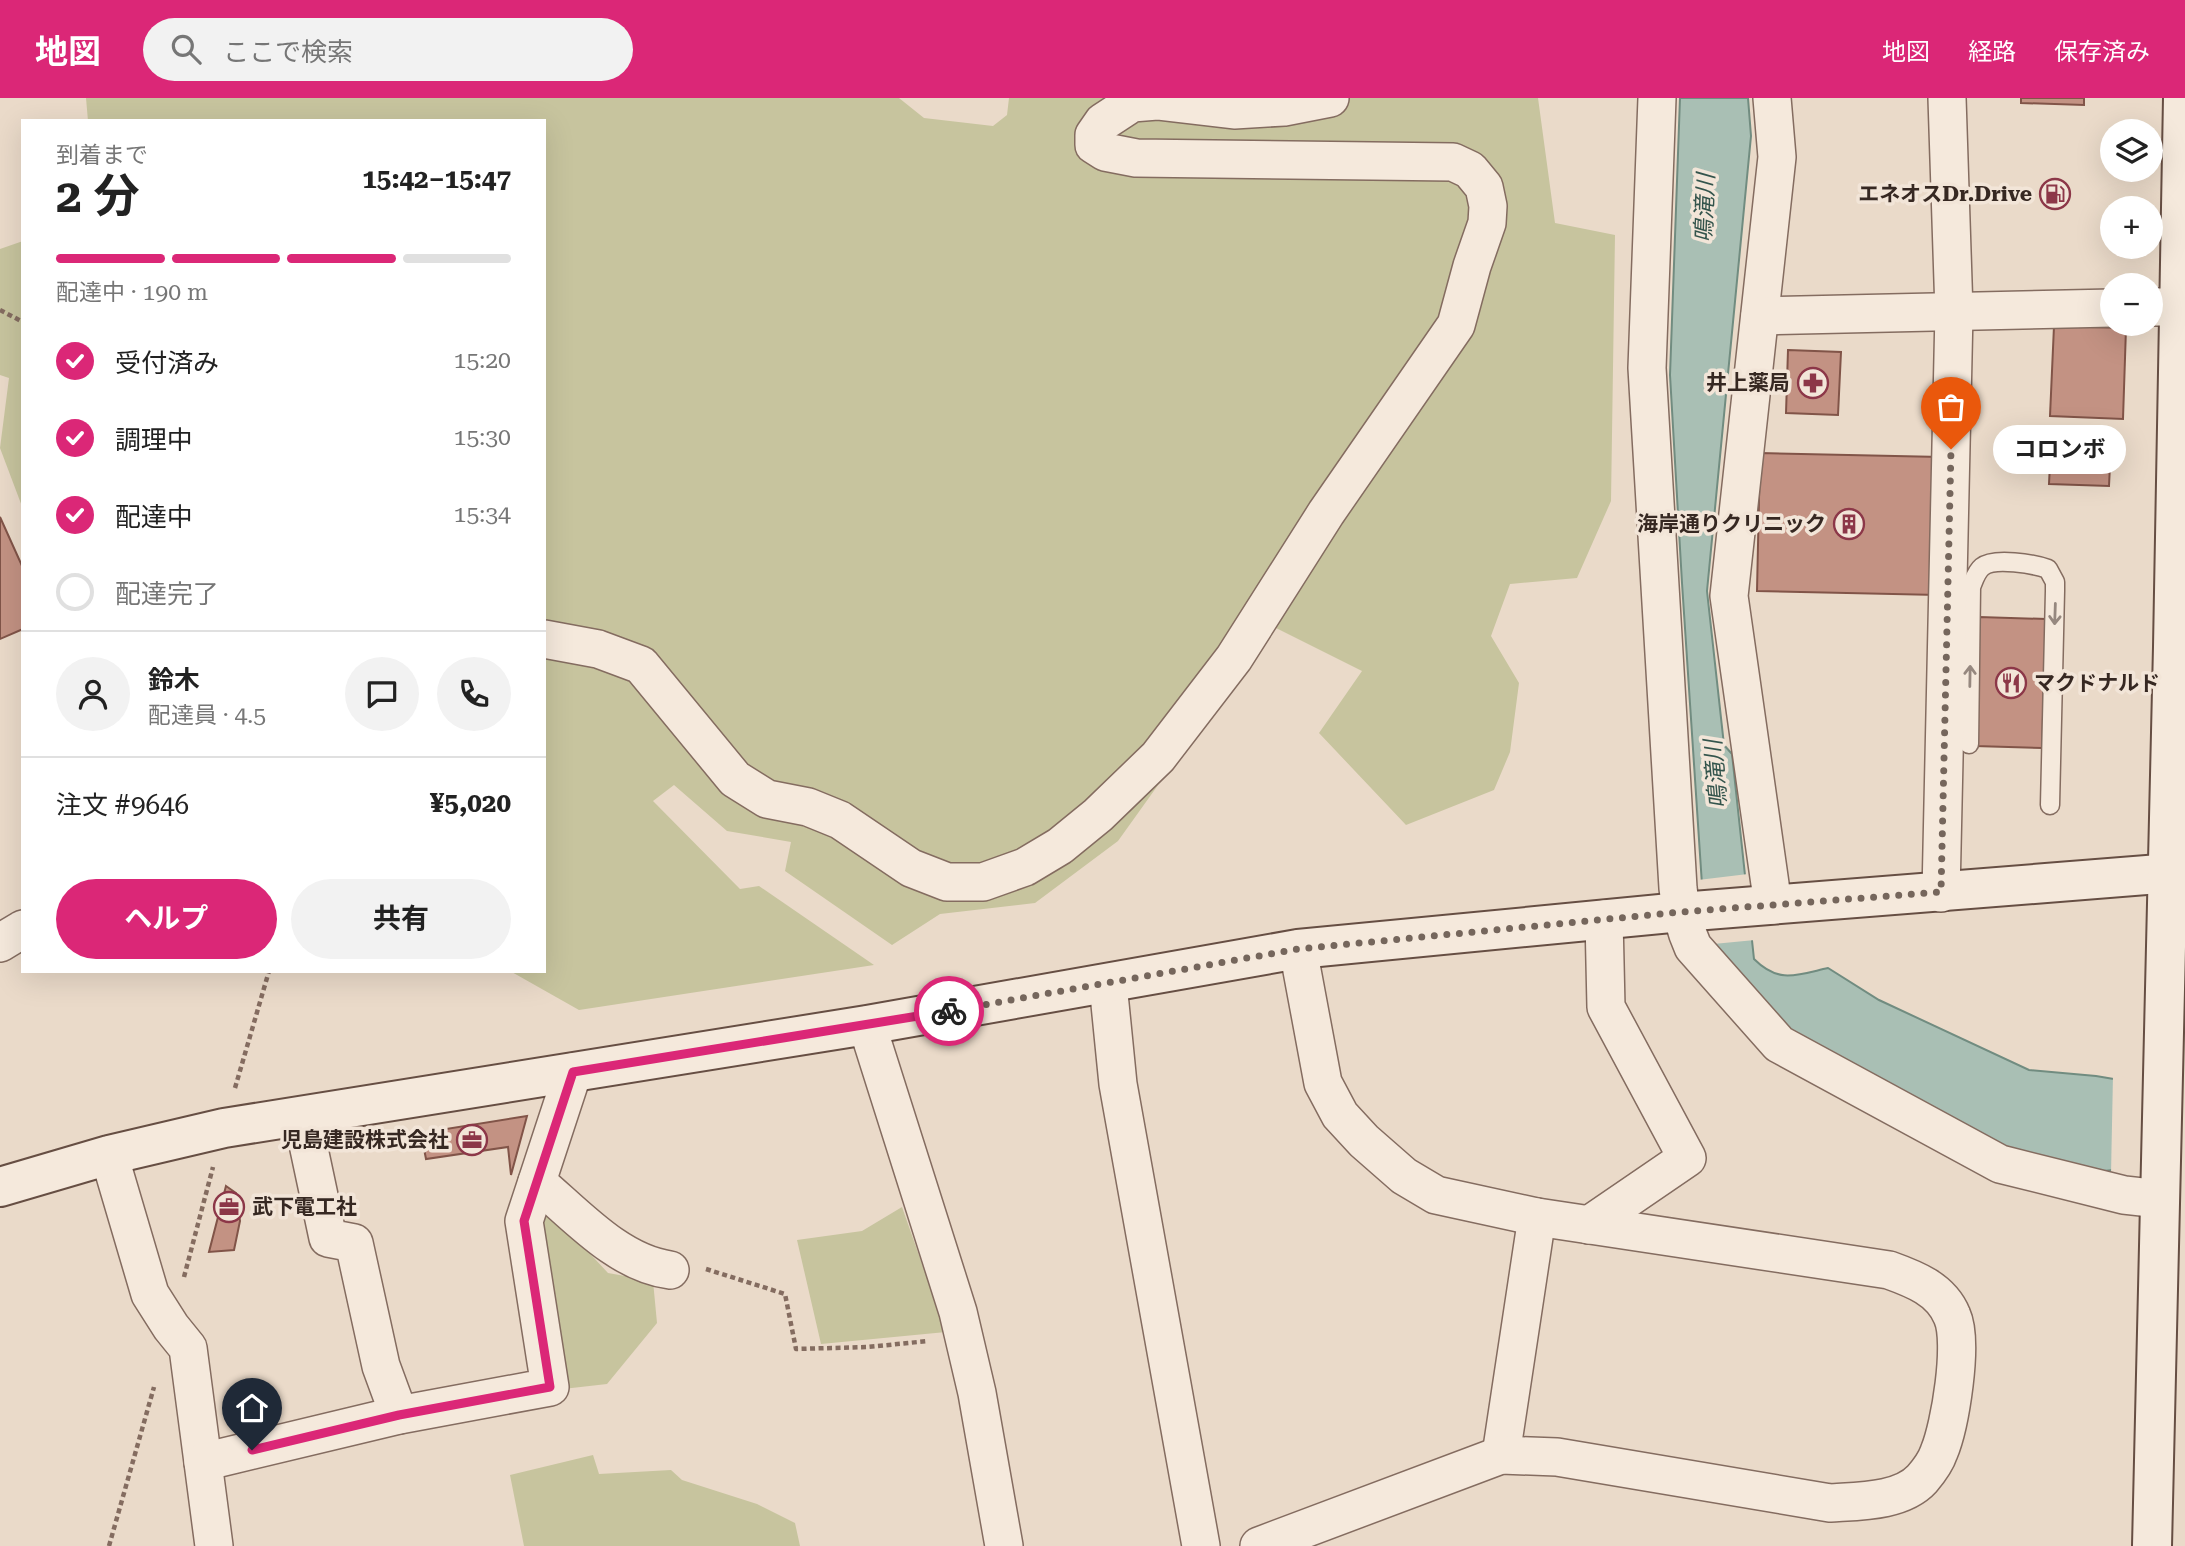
<!DOCTYPE html>
<html lang="ja">
<meta charset="utf-8">
<style>
body{margin:0;font-family:"Roboto Serif","Noto Sans JP",serif;background:#f2f2f2;color:#222;height:100vh;display:flex;flex-direction:column;font-size:26px;white-space:nowrap}
*{box-sizing:border-box;margin:0}
p{font-size:23px;color:#767676}
.icon{flex:none;width:38px;height:38px;fill:none;stroke:currentColor;stroke-width:2;stroke-linecap:round;stroke-linejoin:round}
.map{position:relative;flex:1;overflow:hidden}
.drawer{position:absolute;left:21px;top:21px;width:525px;height:854px;display:flex;flex-direction:column;background:#fff;border-radius:0px;box-shadow:0 7px 28px #0002}
.drawer>*{flex:none}
.tools{position:absolute;left:2100px;top:21px;display:grid;gap:14px}
.tools a{display:grid;place-items:center;width:63px;height:63px;border-radius:50%;background:#fff;box-shadow:0 7px 28px #0002;font-size:35px}
.pin{position:absolute;display:grid;place-items:center;width:60px;height:60px;color:#fff;margin:-72px -30px;border-radius:50% 50% 50% 0;rotate:-45deg;box-shadow:0 0 7px #0007}
.pin .icon{rotate:45deg}
.courier{position:absolute;display:grid;place-items:center;width:70px;height:70px;margin:-35px;border:5px solid #db2777;border-radius:50%;background:#fff;color:#222;box-shadow:0 2px 9px #0007}
.bubble{position:absolute;height:49px;border-radius:24px;background:#fff;box-shadow:0 7px 28px #0002;font-size:23px;font-weight:700;line-height:49px;text-align:center}
.head em{font-style:normal;font-weight:700}
.head div{display:flex;flex-direction:column-reverse}
.head{display:flex;align-items:center;justify-content:space-between;height:119px;padding:0 35px}
h1{font-size:46px;font-weight:700;line-height:52px}
.bar{display:grid;grid-template-columns:repeat(4,1fr);gap:10px 7px;align-content:center;height:84px;padding:0 35px}
.bar i{height:9px;border-radius:5px;background:#e0e0e0}
.bar .selected{background:#db2777}
.bar p{grid-column:span 4}
.line{display:flex;align-items:center;gap:18px;padding:0 35px;border-top:2px solid #e0e0e0}
.line div{flex:1}
.round{display:grid;place-items:center;flex:none;width:74px;height:74px;border-radius:37px;background:#f2f2f2}
ol{padding:0 35px;list-style:none}
li{display:flex;align-items:center;gap:21px;height:77px}
li p{margin-inline-start:auto}
li .icon{padding:7px;border-radius:50%;background:#db2777;color:#fff;stroke-width:4}
li:last-child{color:#767676}
li i{width:38px;height:38px;border:4px solid #e0e0e0;border-radius:50%}
.cta{display:flex;gap:14px;margin-top:auto;padding:14px 35px}
.cta a{flex:1;height:80px;border-radius:42px;background:#db2777;color:#fff;font-size:28px;font-weight:700;line-height:80px;text-align:center}
.cta a+a{background:#f2f2f2;color:#222}
header{display:flex;align-items:center;gap:42px;box-sizing:border-box;height:98px;padding:0 35px;background:#db2777;color:#fff}
header strong{font-size:33px}
nav{display:flex;gap:38px;margin-inline-start:auto;font-size:24px}
.search{width:490px;height:63px;background:#f2f2f2;display:flex;align-items:center;gap:18px;box-sizing:border-box;padding:0 24px;border-radius:38px;color:#767676;font-size:26px}
.map>svg:first-child{display:block}
.green{fill:#c7c49e}
.water{fill:#a9bfb4;stroke:#718c80;stroke-width:2}
.pier{fill:#eadac9}
.building{fill:#c39283;stroke:#815448;stroke-width:2}
.lines{fill:none;stroke-linecap:round;stroke-linejoin:round}
.lane-casing{stroke:#846c60;stroke-width:21}
.street-casing{stroke:#846c60;stroke-width:40}
.secondary-casing{stroke:#664e43;stroke-width:42}
.path{stroke:#846c60;stroke-width:4.5;stroke-dasharray:5 3.5;stroke-linecap:butt}
.lane{stroke:#f5e9dc;stroke-width:18}
.street{stroke:#f5e9dc;stroke-width:37}
.secondary{stroke:#f5e9dc;stroke-width:38}
.oneway{stroke:#96887f}
.done{stroke:#75665c;stroke-width:7;stroke-dasharray:0 12.6}
.route{stroke:#db2777;stroke-width:9}
.labels{text-anchor:middle;dominant-baseline:central;stroke-width:7;stroke-linejoin:round;paint-order:stroke}
.poi-label{font-size:21px;font-weight:bold;fill:#362822;stroke:#f2e5d8;text-anchor:end}
.water-label{font-size:23px;font-style:italic;fill:#33544c;stroke:#f2e5d8}
</style>
<header>
<strong>地図</strong>
<div class="search"><svg class="icon" aria-label="search" viewBox="0 0 24 24"><circle cx="10" cy="10" r="6"/><path d="M15 15l6 6"/></svg>ここで検索</div>
<nav><a>地図</a><a>経路</a><a>保存済み</a></nav>
</header>
<div class="map">
<svg width="2185" height="1448" viewBox="0 0 2185 1448">
<rect width="100%" height="100%" fill="#eadac9"/>
<!-- green -->
<g class="green">
<polygon points="86,0 899,0 924,20 993,28 1007,17 1009,0 1538,0 1555,125 1615,137 1611,403 1577,480 1510,486 1491,538 1519,585 1510,654 1494,692 1406,727 1319,635 1362,573 1272,528 1118,743 1035,805 940,816 892,847 785,773 791,744 727,733 674,687 653,703 740,791 759,788 874,867 579,912 510,873 544,873 544,23 88,23"/>
<polygon points="23,143 23,411 0,350 9,280 0,277 0,151"/>
<polygon points="540,1102 608,1175 653,1183 657,1225 607,1286 563,1291"/>
<polygon points="902,1109 946,1234 821,1246 797,1142 862,1133"/>
<polygon points="593,1357 599,1376 671,1372 682,1382 757,1406 795,1425 800,1448 524,1448 510,1377"/>
</g>
<!-- water -->
<path class="water" d="M1680,0H1748L1751,38L1707,493L1724,647L1732,656L1754,861C1779,886 1797,877 1828,870L1879,902L2029,972L2096,978L2185,993V1064L2104,1073L2000,1050L1794,942L1706,847L1682,485L1670,277Z"/>
<!-- pier -->
<g class="pier">
<polygon points="1748,776 1755,842 1703,847 1698,782"/>
<polygon points="2113,977 2185,990 2185,1067 2111,1076"/>
</g>
<!-- building -->
<g class="building">
<polygon points="2021,0 2084,0 2084,7 2021,5"/>
<polygon points="2054,228 2126,230 2123,321 2050,318"/>
<polygon points="1788,252 1841,254 1838,317 1786,315"/>
<polygon points="2051,345 2111,347 2109,388 2049,386"/>
<polygon points="1760,355 1941,359 1938,497 1757,493"/>
<polygon points="0,419 23,470 23,531 0,541"/>
<polygon points="1979,519 2046,521 2042,650 1975,648"/>
<polygon points="527,1018 511,1077 508,1049 426,1061 421,1035"/>
<polygon points="226,1088 236,1095 240,1123 234,1152 209,1154"/>
</g>
<g class="lines">
<!-- lane casing -->
<g class="lane-casing">
<path id="lane" d="M1969,646L1971,489C1974,482 1976,474 1982,469C1994,459 2034,466 2048,471L2055,484V493L2050,707"/>
</g>
<!-- street casing -->
<g class="street-casing">
<g id="street">
<path d="M1657,0L1647,270L1678,790C1680,811 1684,829 1693,849L1779,946L2000,1066L2124,1097L2160,1101"/>
<polyline points="1772,0 1777,59 1729,498 1773,807"/>
<polyline points="2151,209 2185,209"/>
<polyline points="1760,218 2112,210"/>
<polyline points="544,541 598,551 641,567 735,681 767,701 808,709 840,722 911,770 947,784 983,784 1025,769 1060,748 1098,717 1158,659 1234,560 1326,415 1456,227 1472,168 1487,125 1488,108 1484,89 1470,72 1453,64 1136,60 1105,54 1094,47 1094,37 1103,24 1132,5 1157,3 1234,12 1284,9 1330,0"/>
<polyline points="1941,795 1954,214 1947,0"/>
<polyline points="0,845 23,831"/>
<polyline points="1108,886 1118,986 1201,1448"/>
<polyline points="867,927 958,1214 977,1295 1004,1448"/>
<polyline points="302,1018 328,1140 354,1145 381,1268 399,1317"/>
<polyline points="109,1057 150,1196 171,1229 188,1250 214,1448"/>
<path d="M537,1084C576,1117 618,1165 670,1172"/>
<polyline points="1589,1127 1687,1060 1606,909 1604,821"/>
<polyline points="1501,1357 1537,1119"/>
<polyline points="203,1364 399,1317 550,1289 524,1123 573,974"/>
<path d="M1259,1448L1501,1357L1557,1359L1830,1405C1858,1403 1901,1404 1922,1381C1928,1374 1936,1363 1939,1354C1950,1328 1964,1244 1952,1218C1941,1191 1914,1181 1889,1172L1537,1119L1436,1097L1404,1078L1364,1043L1340,1017L1323,985L1298,851"/>
</g>
</g>
<!-- secondary casing -->
<g class="secondary-casing">
<g id="secondary">
<polyline points="0,1089 109,1057 224,1030 867,927 1298,851 1681,814 2185,774"/>
<polyline points="2152,1448 2173,549 2183,0"/>
</g>
</g>
<!-- path -->
<g class="path">
<polyline points="0,212 23,224"/>
<polyline points="235,990 269,873"/>
<polyline points="706,1171 785,1196 796,1251 868,1249 928,1243"/>
<polyline points="184,1179 213,1069"/>
<polyline points="109,1448 154,1289"/>
</g>
<!-- lane -->
<use href="#lane" class="lane"/>
<!-- street -->
<use href="#street" class="street"/>
<!-- secondary -->
<use href="#secondary" class="secondary"/>
</g>
<!-- one-way arrows -->
<defs><path id="oneway-shaft" d="M-6 0H5M1.5-3L5.5 0L1.5 3" fill="none" stroke-width="1.6" stroke-linecap="round" stroke-linejoin="round" transform="scale(1.75)"/></defs>
<g class="oneway">
<use href="#oneway-shaft" transform="translate(2055 516) rotate(92)"/>
<use href="#oneway-shaft" transform="translate(1970 578) rotate(-89)"/>
</g>
<g class="lines">
<!-- done -->
<polyline class="done" points="949,913 1298,851 1681,814 1941,794 1951,351"/>
<!-- route -->
<polyline class="route" points="252,1352 399,1317 550,1289 524,1123 573,974 949,913"/>
</g>
<!-- icons -->
<defs>
<g id="fuel-ring" transform="scale(1.575)"><circle r="9.5" fill="#f2e5d8" stroke="#8c3748" stroke-width="1.5"/><path d="M-5.5-6h7V0h2V4h1.3V-2.5L3-4.5l.8-.8L6-3V5H2.5V1h-1V6h-7ZM-4.2-4.7v3.2H.2V-4.7Z" fill="#8c3748"/></g>
<g id="pharmacy-ring" transform="scale(1.575)"><circle r="9.5" fill="#f2e5d8" stroke="#8c3748" stroke-width="1.5"/><path d="M-2-6h4v4h4v4h-4v4h-4v-4h-4v-4h4Z" fill="#8c3748"/></g>
<g id="building-ring" transform="scale(1.575)"><circle r="9.5" fill="#f2e5d8" stroke="#8c3748" stroke-width="1.5"/><path d="M-4-6H4V6H1V3H-1V6H-4ZM-2.5-4.3h1.7v1.8h-1.7ZM.8-4.3h1.7v1.8H.8ZM-2.5-1h1.7V.8h-1.7ZM.8-1h1.7V.8H.8Z" fill="#8c3748"/></g>
<g id="restaurant-ring" transform="scale(1.575)"><circle r="9.5" fill="#f2e5d8" stroke="#8c3748" stroke-width="1.5"/><path d="M-5-6h1v4h1v-4h1v4h1v-4h1v5L-1.5 .5V6h-2V.5L-5-1ZM5-6V6H3V1.5H1.5Q1.5-4 5-6Z" fill="#8c3748"/></g>
<g id="office-ring" transform="scale(1.575)"><circle r="9.5" fill="#f2e5d8" stroke="#8c3748" stroke-width="1.5"/><path d="M-6-3h4V-5.5h4V-3h4V5H-6ZM-1-4.5V-3h2v-1.5ZM-6 0V1H6V0Z" fill="#8c3748"/></g>
</defs>
<g fill-rule="evenodd">
<use href="#fuel-ring" x="2055" y="96"/>
<use href="#pharmacy-ring" x="1813" y="285"/>
<use href="#building-ring" x="1849" y="426"/>
<use href="#restaurant-ring" x="2011" y="585"/>
<use href="#office-ring" x="472" y="1042"/>
<use href="#office-ring" x="229" y="1109"/>
</g>
<g class="labels">
<!-- poi labels -->
<g class="poi-label">
<text x="2032" y="96">エネオスDr.Drive</text>
<text x="1790" y="285">井上薬局</text>
<text x="1826" y="426">海岸通りクリニック</text>
<text x="2034" y="585" text-anchor="start">マクドナルド</text>
<text x="449" y="1042">児島建設株式会社</text>
<text x="252" y="1109" text-anchor="start">武下電工社</text>
</g>
<!-- water labels -->
<g class="water-label">
<text transform="translate(1705 110) rotate(-88)">鳴滝川</text>
<text transform="translate(1716 676) rotate(-95)">鳴滝川</text>
</g>
</g>
</svg>
<div class="tools">
<a><svg class="icon" aria-label="layers" viewBox="0 0 24 24"><path d="M12 4l9 5-9 5-9-5zM3 14l9 5 9-5"/></svg></a>
<a>+</a>
<a>−</a>
</div>
<div class="pin" style="left:1951px;top:351px;background:#ea580c"><svg class="icon" aria-label="bag" viewBox="0 0 24 24"><path d="M5 8h14l-1 12H6zM9 8a3 3 0 0 1 6 0"/></svg></div>
<div class="pin" style="left:252px;top:1352px;background:#1f2937"><svg class="icon" aria-label="home" viewBox="0 0 24 24"><path d="M3 11l9-7 9 7M6 9v11h12V9"/></svg></div>
<div class="courier" style="left:949px;top:913px"><svg class="icon" aria-label="bike" viewBox="0 0 24 24"><circle cx="6" cy="16" r="4"/><circle cx="18" cy="16" r="4"/><path d="M6 16l4-8h5l3 8M10 8l3 8H6M13 5h3"/></svg></div>
<div class="bubble" style="left:1993px;top:327px;width:133px">コロンボ</div>
<section class="drawer">
<div class="head"><div><h1>2 分</h1><p>到着まで</p></div><em>15:42–15:47</em></div>
<div class="bar"><i class="selected"></i><i class="selected"></i><i class="selected"></i><i></i><p>配達中 · 190 m</p></div>
<ol>
<li><svg class="icon" aria-label="check" viewBox="0 0 24 24"><path d="M5 12l5 5 9-10"/></svg>受付済み<p>15:20</p></li>
<li><svg class="icon" aria-label="check" viewBox="0 0 24 24"><path d="M5 12l5 5 9-10"/></svg>調理中<p>15:30</p></li>
<li><svg class="icon" aria-label="check" viewBox="0 0 24 24"><path d="M5 12l5 5 9-10"/></svg>配達中<p>15:34</p></li>
<li><i></i>配達完了</li>
</ol>
<div class="line" style="height:126px"><a class="round"><svg class="icon" aria-label="person" viewBox="0 0 24 24"><circle cx="12" cy="8" r="4"/><path d="M4 21q1-7 8-7t8 7"/></svg></a><div><b>鈴木</b><p>配達員 · 4.5</p></div><a class="round"><svg class="icon" aria-label="chat" viewBox="0 0 24 24"><path d="M4 5h16v11H9l-5 4z"/></svg></a><a class="round"><svg class="icon" aria-label="phone" viewBox="0 0 24 24"><path d="M5 4h4l2 5-3 2q2 4 5 5l2-3 5 2v4C11 20 4 13 5 4z"/></svg></a></div>
<div class="line" style="height:91px"><div>注文 #9646</div><b>¥5,020</b></div>
<div class="cta"><a>ヘルプ</a><a>共有</a></div>
</section>
</div>
